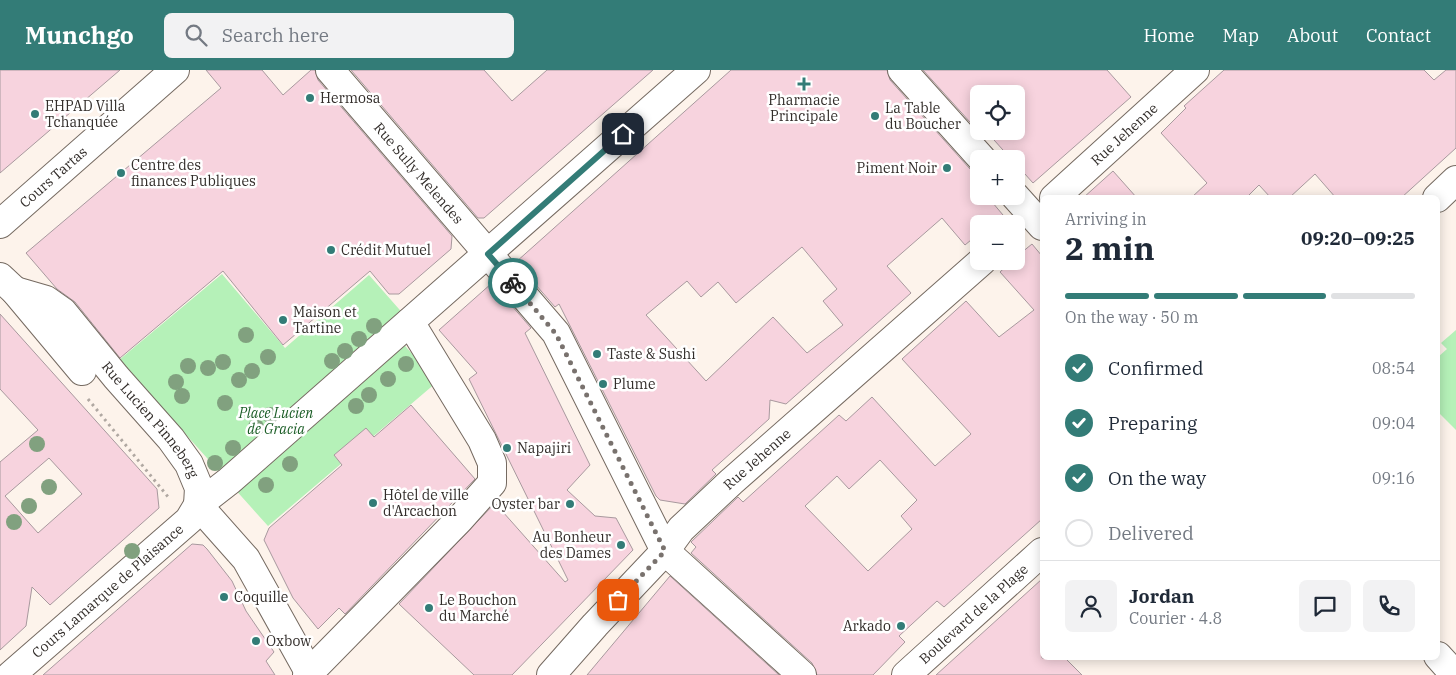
<!DOCTYPE html>
<meta charset="utf-8">
<style>
body{margin:0;font-family:"IBM Plex Serif",serif;background:#f2f2f3;color:#1f2937;height:100vh;display:flex;flex-direction:column;font-size:19px;white-space:nowrap}
*{box-sizing:border-box;margin:0}
p{font-size:16px;color:#747a83}
.icon{flex:none;width:28px;height:28px;fill:none;stroke:currentColor;stroke-width:2;stroke-linecap:round;stroke-linejoin:round}
.map{position:relative;flex:1;overflow:hidden}
.drawer{position:absolute;left:1040px;top:125px;width:400px;height:465px;display:flex;flex-direction:column;background:#fff;border-radius:8px;box-shadow:0 2px 12px #0003}
.drawer>*{flex:none}
.tools{position:absolute;left:970px;top:15px;display:grid;gap:10px}
.tools a{display:grid;place-items:center;width:55px;height:55px;border-radius:8px;background:#fff;box-shadow:0 2px 12px #0003;font-size:25px}
.pin{position:absolute;display:grid;place-items:center;width:42px;height:42px;color:#fff;margin:-21px;border-radius:10px;box-shadow:0 2px 8px #0006}
.courier{position:absolute;display:grid;place-items:center;width:50px;height:50px;margin:-25px;border:4px solid #337c77;border-radius:50%;background:#fff;color:#222;box-shadow:0 1px 6px #0007}
.summary em{font-style:normal;font-weight:700}
.summary div{display:flex;flex-direction:column-reverse}
.summary{display:flex;align-items:center;justify-content:space-between;height:85px;padding:0 25px}
h1{font-size:32px;font-weight:700;line-height:38px}
.bar{display:grid;grid-template-columns:repeat(4,1fr);gap:8px 5px;align-content:center;height:60px;padding:0 25px}
.bar i{height:6px;border-radius:4px;background:#e0e1e3}
.bar .current{background:#337c77}
.bar p{grid-column:span 4}
.line{display:flex;align-items:center;gap:12px;padding:0 25px;border-top:1px solid #e0e1e3}
.line div{flex:1}
.round{display:grid;place-items:center;flex:none;width:52px;height:52px;border-radius:8px;background:#f2f2f3}
ol{padding:0 25px;list-style:none}
li{display:flex;align-items:center;gap:15px;height:55px}
li p{margin-inline-start:auto}
li .icon{padding:5px;border-radius:50%;background:#337c77;color:#fff;stroke-width:4}
li:last-child{color:#747a83}
li i{width:28px;height:28px;border:2px solid #e0e1e3;border-radius:50%}
header{display:flex;align-items:center;gap:30px;box-sizing:border-box;height:70px;padding:0 25px;background:#337c77;color:#fff}
header strong{font-size:24px}
nav{display:flex;gap:28px;margin-inline-start:auto;font-size:18px}
.search{width:350px;height:45px;background:#f2f2f3;display:flex;align-items:center;gap:12px;box-sizing:border-box;padding:0 18px;border-radius:8px;color:#747a83;font-size:19px}
.map>svg:first-child{display:block}
.green{fill:#b5f1b8}
.building{fill:#f7d3de;stroke:#a8999e;fill-rule:evenodd}
.lines{fill:none;stroke-linecap:round;stroke-linejoin:round}
.minor-casing{stroke:#756a61;stroke-width:30}
.major-casing{stroke:#756a61;stroke-width:30}
.path{stroke:#b0a8a2;stroke-width:3;stroke-dasharray:2.5 4;stroke-linecap:butt}
.minor{stroke:#fff;stroke-width:28}
.major{stroke:#fff;stroke-width:28}
.tree{fill:#81a17f}
.done{stroke:#79726e;stroke-width:5;stroke-dasharray:0 9}
.route{stroke:#337c77;stroke-width:6}
.poi-dot{fill:#337c77;stroke:#fff;stroke-width:2}
.labels{text-anchor:middle;dominant-baseline:central;stroke-width:5;stroke-linejoin:round;paint-order:stroke}
.poi-label{font-size:14px;fill:#322d2a;stroke:#fff;text-anchor:start}
.street-label{font-size:14px;fill:#322d2a;stroke:#fff}
.park-label{font-size:14px;font-style:italic;fill:#1c5e27;stroke:#fff}
</style>
<header>
<strong>Munchgo</strong>
<div class="search"><svg class="icon" aria-label="search" viewBox="0 0 24 24"><circle cx="10" cy="10" r="6"/><path d="M15 15l6 6"/></svg>Search here</div>
<nav><a>Home</a><a>Map</a><a>About</a><a>Contact</a></nav>
</header>
<div class="map">
<svg width="1456" height="605" viewBox="0 0 1456 605">
<rect width="100%" height="100%" fill="#fdf3eb"/>
<!-- green -->
<g class="green">
<polygon points="222,204 285,278 369,205 406,247 391,260 437,312 268,456 119,290"/>
<polygon points="1456,260 1456,360 1438,342 1438,287 1447,279 1441,273"/>
</g>
<!-- building -->
<g class="building">
<polygon points="0,0 120,0 0,103"/>
<polygon points="206,0 262,0 283,25 311,0 315,0 318,10 452,166 451,179 399,224 389,224 370,201 283,275 223,201 120,288 75,232 57,219 26,183 221,18"/>
<polygon points="351,0 484,0 512,31 547,0 653,0 484,148 478,148"/>
<path d="M731,0H887L890,10L970,99L979,104V126H987L1003,145L993,154H979V167L973,173L971,170L965,175L942,148L887,196L911,223L786,334L770,330L769,349L712,400L716,404L685,434L660,430L656,426L559,234L555,237L516,192ZM802,177L837,219L823,231L843,255L807,283L773,247L706,311L646,245L687,211L701,227L718,212L736,233Z"/>
<polygon points="923,0 1107,0 1131,27 1033,113 1016,94 1016,89 1011,89 986,61 1016,61 1016,24 979,24 979,62"/>
<polygon points="1224,0 1424,0 1434,10 1446,0 1456,0 1456,78 1401,128 1336,128 1315,104 1289,128 1271,128 1259,115 1246,128 1191,128 1207,113 1161,63 1186,38 1184,36"/>
<polygon points="1113,101 1137,128 1083,128"/>
<path d="M1032,174L1042,186V449L944,537L937,531L899,566L905,572L873,605H817L812,593L691,483L696,477L691,472L738,427L743,432L839,345L846,351L872,327L935,396L971,364L902,289L966,231L999,267L1034,240L1000,202L1012,191H1016V187ZM880,390L917,430L901,446L912,459L868,501L805,436L837,406L849,419Z"/>
<polygon points="492,213 531,258 525,263 590,395 567,420 595,446 616,448 633,480 512,605 474,605 399,534 495,433 565,512 568,510 469,309 477,303 439,260"/>
<path d="M0,244L157,419L159,438L50,535L32,517L26,556L0,580V392L38,360L0,319ZM49,388L82,424L38,463L5,426Z"/>
<polygon points="411,335 475,409 345,544 339,538 318,559 293,528 264,470 269,458 342,395 334,385 366,358 374,367"/>
<polygon points="192,474 203,475 207,479 232,511 246,541 274,582 266,591 275,605 43,605"/>
<polygon points="670,506 779,605 587,605"/>
<polygon points="1042,509 1042,588 1065,588 1082,605 936,605"/>
</g>
<g class="lines">
<!-- minor casing -->
<g class="minor-casing">
<g id="minor">
<path id="s1" d="M330,0L556,263L665,481L802,605"/>
<polyline points="902,0 982,89"/>
<polyline points="1015,126 1042,156"/>
<path id="s2" d="M1054,128L1195,0"/>
<path id="s3" d="M0,154L175,0"/>
<polyline points="0,207 15,221 82,301"/>
<path id="s4" d="M15,221L46,230L63,242L116,307L171,369L189,394L199,418L198,435L246,489L309,602"/>
<polyline points="1438,586 1455,605"/>
<path id="s5" d="M11,605L189,450L198,435L229,411L696,0"/>
<polyline points="307,605 459,450 492,413 492,393 482,370 410,252"/>
<path id="s6" d="M551,605L595,555L665,481L681,459L731,412L982,191"/>
</g>
</g>
<!-- major casing -->
<g class="major-casing">
<g id="major">
<polyline points="1437,128 1456,110"/>
<path id="s7" d="M906,605L1042,482"/>
</g>
</g>
<!-- path -->
<polyline class="path" points="88,329 169,428"/>
<!-- minor -->
<use href="#minor" class="minor"/>
<!-- major -->
<use href="#major" class="major"/>
</g>
<!-- trees -->
<g class="tree">
<circle cx="374" cy="256" r="8"/>
<circle cx="246" cy="265" r="8"/>
<circle cx="359" cy="269" r="8"/>
<circle cx="345" cy="281" r="8"/>
<circle cx="268" cy="287" r="8"/>
<circle cx="332" cy="291" r="8"/>
<circle cx="223" cy="292" r="8"/>
<circle cx="406" cy="294" r="8"/>
<circle cx="188" cy="296" r="8"/>
<circle cx="208" cy="298" r="8"/>
<circle cx="252" cy="301" r="8"/>
<circle cx="388" cy="309" r="8"/>
<circle cx="239" cy="310" r="8"/>
<circle cx="176" cy="312" r="8"/>
<circle cx="369" cy="325" r="8"/>
<circle cx="182" cy="326" r="8"/>
<circle cx="225" cy="333" r="8"/>
<circle cx="356" cy="336" r="8"/>
<circle cx="270" cy="345" r="8"/>
<circle cx="256" cy="357" r="8"/>
<circle cx="37" cy="374" r="8"/>
<circle cx="233" cy="378" r="8"/>
<circle cx="215" cy="393" r="8"/>
<circle cx="290" cy="394" r="8"/>
<circle cx="266" cy="415" r="8"/>
<circle cx="49" cy="417" r="8"/>
<circle cx="29" cy="436" r="8"/>
<circle cx="14" cy="452" r="8"/>
<circle cx="132" cy="481" r="8"/>
</g>
<g class="lines">
<!-- done -->
<polyline class="done" points="513,213 556,264 665,481 618,530"/>
<!-- route -->
<polyline class="route" points="513,213 488,184 623,64"/>
</g>
<!-- markers -->
<g class="poi-dot">
<path d="M801.5 6.5h5v5h5v5h-5v5h-5v-5h-5v-5h5z"/>
<circle cx="310" cy="28" r="5"/>
<circle cx="35" cy="44" r="5"/>
<circle cx="875" cy="46" r="5"/>
<circle cx="947" cy="98" r="5"/>
<circle cx="121" cy="103" r="5"/>
<circle cx="331" cy="180" r="5"/>
<circle cx="283" cy="250" r="5"/>
<circle cx="597" cy="284" r="5"/>
<circle cx="603" cy="314" r="5"/>
<circle cx="507" cy="378" r="5"/>
<circle cx="373" cy="433" r="5"/>
<circle cx="570" cy="434" r="5"/>
<circle cx="621" cy="475" r="5"/>
<circle cx="224" cy="527" r="5"/>
<circle cx="429" cy="538" r="5"/>
<circle cx="901" cy="556" r="5"/>
<circle cx="256" cy="571" r="5"/>
</g>
<g class="labels">
<!-- poi labels -->
<g class="poi-label">
<text x="320" y="28">Hermosa</text>
<text x="804" y="30" text-anchor="middle">Pharmacie<tspan x="804" dy="16">Principale</tspan></text>
<text x="45" y="36">EHPAD Villa<tspan x="45" dy="16">Tchanquée</tspan></text>
<text x="885" y="38">La Table<tspan x="885" dy="16">du Boucher</tspan></text>
<text x="131" y="95">Centre des<tspan x="131" dy="16">finances Publiques</tspan></text>
<text x="937" y="98" text-anchor="end">Piment Noir</text>
<text x="341" y="180">Crédit Mutuel</text>
<text x="293" y="242">Maison et<tspan x="293" dy="16">Tartine</tspan></text>
<text x="607" y="284">Taste &amp; Sushi</text>
<text x="613" y="314">Plume</text>
<text x="517" y="378">Napajiri</text>
<text x="383" y="425">Hôtel de ville<tspan x="383" dy="16">d'Arcachon</tspan></text>
<text x="560" y="434" text-anchor="end">Oyster bar</text>
<text x="611" y="467" text-anchor="end">Au Bonheur<tspan x="611" dy="16">des Dames</tspan></text>
<text x="234" y="527">Coquille</text>
<text x="439" y="530">Le Bouchon<tspan x="439" dy="16">du Marché</tspan></text>
<text x="891" y="556" text-anchor="end">Arkado</text>
<text x="266" y="571">Oxbow</text>
</g>
<!-- street labels -->
<g class="street-label">
<text stroke="none"><textPath href="#s2" startOffset="95">Rue Jehenne</textPath></text>
<text stroke="none"><textPath href="#s1" startOffset="136">Rue Sully Melendes</textPath></text>
<text stroke="none"><textPath href="#s3" startOffset="71">Cours Tartas</textPath></text>
<text stroke="none"><textPath href="#s4" startOffset="192">Rue Lucien Pinneberg</textPath></text>
<text stroke="none"><textPath href="#s6" startOffset="299">Rue Jehenne</textPath></text>
<text stroke="none"><textPath href="#s5" startOffset="128">Cours Lamarque de Plaisance</textPath></text>
<text stroke="none"><textPath href="#s7" startOffset="91">Boulevard de la Plage</textPath></text>
</g>
<!-- park labels -->
<g class="park-label">
<text x="276" y="343">Place Lucien<tspan x="276" dy="16">de Gracia</tspan></text>
</g>
</g>
</svg>
<div class="tools">
<a><svg class="icon" aria-label="locate" viewBox="0 0 24 24"><circle cx="12" cy="12" r="6"/><path d="M12 2v4M12 18v4M2 12h4M18 12h4"/></svg></a>
<a>+</a>
<a>−</a>
</div>
<div class="pin" style="left:618px;top:530px;background:#ea580c"><svg class="icon" aria-label="bag" viewBox="0 0 24 24"><path d="M5 8h14l-1 12H6zM9 8a3 3 0 0 1 6 0"/></svg></div>
<div class="pin" style="left:623px;top:64px;background:#1f2937"><svg class="icon" aria-label="home" viewBox="0 0 24 24"><path d="M3 11l9-7 9 7M6 9v11h12V9"/></svg></div>
<div class="courier" style="left:513px;top:213px"><svg class="icon" aria-label="bike" viewBox="0 0 24 24"><circle cx="6" cy="16" r="4"/><circle cx="18" cy="16" r="4"/><path d="M6 16l4-8h5l3 8M10 8l3 8H6M13 5h3"/></svg></div>
<section class="drawer">
<div class="summary"><div><h1>2 min</h1><p>Arriving in</p></div><em>09:20–09:25</em></div>
<div class="bar"><i class="current"></i><i class="current"></i><i class="current"></i><i></i><p>On the way · 50 m</p></div>
<ol>
<li><svg class="icon" aria-label="check" viewBox="0 0 24 24"><path d="M5 12l5 5 9-10"/></svg>Confirmed<p>08:54</p></li>
<li><svg class="icon" aria-label="check" viewBox="0 0 24 24"><path d="M5 12l5 5 9-10"/></svg>Preparing<p>09:04</p></li>
<li><svg class="icon" aria-label="check" viewBox="0 0 24 24"><path d="M5 12l5 5 9-10"/></svg>On the way<p>09:16</p></li>
<li><i></i>Delivered</li>
</ol>
<div class="line" style="height:90px"><a class="round"><svg class="icon" aria-label="person" viewBox="0 0 24 24"><circle cx="12" cy="8" r="4"/><path d="M4 21q1-7 8-7t8 7"/></svg></a><div><b>Jordan</b><p>Courier · 4.8</p></div><a class="round"><svg class="icon" aria-label="chat" viewBox="0 0 24 24"><path d="M4 5h16v11H9l-5 4z"/></svg></a><a class="round"><svg class="icon" aria-label="phone" viewBox="0 0 24 24"><path d="M5 4h4l2 5-3 2q2 4 5 5l2-3 5 2v4C11 20 4 13 5 4z"/></svg></a></div>
</section>
</div>
